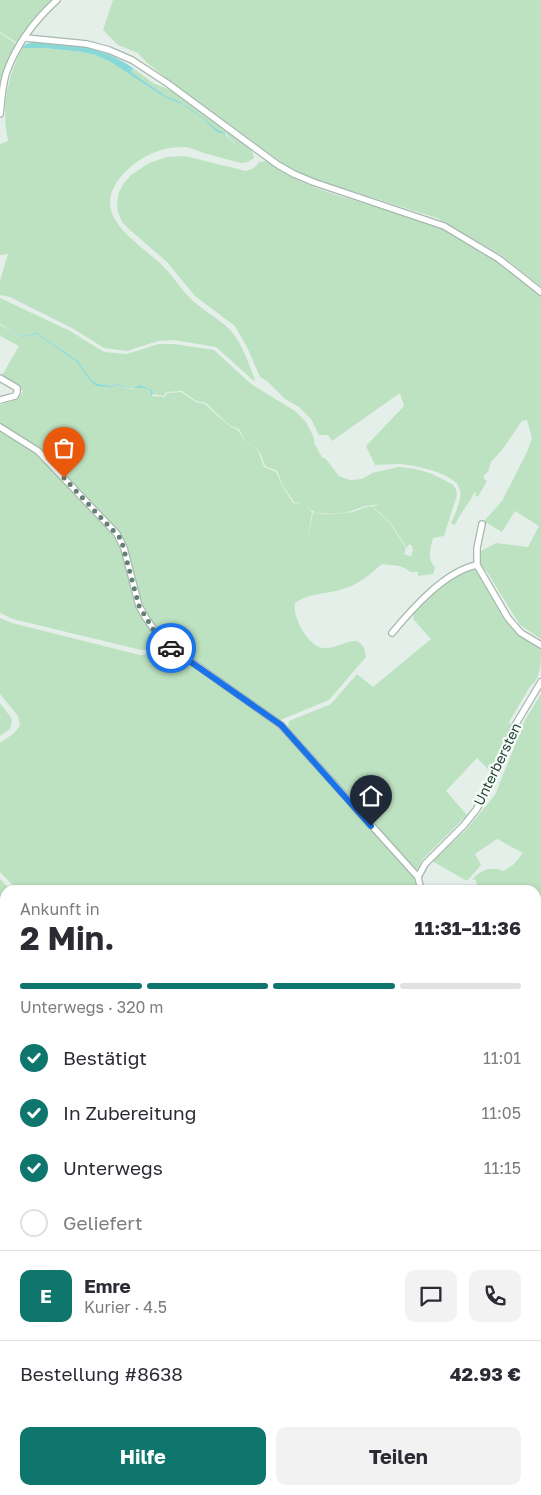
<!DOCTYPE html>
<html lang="de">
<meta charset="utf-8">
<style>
body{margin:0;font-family:"Golos Text",sans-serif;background:#f2f2f3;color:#2b2b33;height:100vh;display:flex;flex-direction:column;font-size:19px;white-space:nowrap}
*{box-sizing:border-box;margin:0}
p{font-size:16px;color:#7c7c81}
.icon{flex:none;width:28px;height:28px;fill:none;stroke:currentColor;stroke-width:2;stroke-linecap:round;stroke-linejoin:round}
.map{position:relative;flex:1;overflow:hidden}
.side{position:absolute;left:0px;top:885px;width:541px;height:610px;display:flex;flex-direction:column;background:#fff;border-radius:15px 15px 0 0;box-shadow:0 1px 4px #0004}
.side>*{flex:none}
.pin{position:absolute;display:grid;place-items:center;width:42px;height:42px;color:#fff;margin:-51px -21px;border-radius:50% 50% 50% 0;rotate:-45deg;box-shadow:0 0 5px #0007}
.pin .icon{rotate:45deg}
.courier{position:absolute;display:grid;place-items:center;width:50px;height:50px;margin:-25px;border:4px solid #1a73e8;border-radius:50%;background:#fff;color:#222;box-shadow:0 1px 6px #0007}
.summary em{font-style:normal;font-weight:700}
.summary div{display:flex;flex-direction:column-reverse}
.summary{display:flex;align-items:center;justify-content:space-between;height:85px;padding:0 20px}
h1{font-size:32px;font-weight:700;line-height:38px}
.bar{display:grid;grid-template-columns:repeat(4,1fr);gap:8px 5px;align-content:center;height:60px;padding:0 20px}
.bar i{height:6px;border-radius:4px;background:#e1e1e2}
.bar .on{background:#0f766e}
.bar p{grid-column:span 4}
.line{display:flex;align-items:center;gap:12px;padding:0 20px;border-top:1px solid #e1e1e2}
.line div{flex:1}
.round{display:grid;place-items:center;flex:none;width:52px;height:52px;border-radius:10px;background:#f2f2f3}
ol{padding:0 20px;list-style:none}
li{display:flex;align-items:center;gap:15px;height:55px}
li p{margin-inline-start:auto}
li .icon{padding:5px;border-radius:50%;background:#0f766e;color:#fff;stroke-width:4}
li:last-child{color:#7c7c81}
li i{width:28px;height:28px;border:2px solid #e1e1e2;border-radius:50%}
.cta{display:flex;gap:10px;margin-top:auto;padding:10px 20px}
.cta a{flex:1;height:58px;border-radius:10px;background:#0f766e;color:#fff;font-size:20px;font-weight:700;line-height:58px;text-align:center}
.cta a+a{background:#f2f2f3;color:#2b2b33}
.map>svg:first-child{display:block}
.green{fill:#bde2c1}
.water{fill:#89d8d8}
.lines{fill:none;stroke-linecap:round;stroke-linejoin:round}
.minor-casing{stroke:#a7b8af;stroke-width:8}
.minor{stroke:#fff;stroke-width:5.5}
.done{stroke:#667f74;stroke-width:5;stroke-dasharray:0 9}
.route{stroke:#1a73e8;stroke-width:6}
.labels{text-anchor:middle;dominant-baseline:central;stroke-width:4.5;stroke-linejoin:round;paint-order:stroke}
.street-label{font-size:14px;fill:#224335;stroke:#f6fbf8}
</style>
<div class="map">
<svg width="541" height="1495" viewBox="0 0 541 1495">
<rect width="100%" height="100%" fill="#e5efe9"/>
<!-- green -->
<g class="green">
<polygon points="0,0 53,0 38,13 19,44 0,32"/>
<polygon points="113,0 541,0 541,287 501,255 437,218 304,176 289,168 169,80 147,63 138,53 118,45 103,30"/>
<polygon points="0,33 18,45 0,95"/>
<path d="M22,48H44L82,52L95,55L109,61L166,98L182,104L202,118L217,132L224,134V135L237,146L225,133L217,131L202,117L182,103L167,97L131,72L133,68L153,83L170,90L252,150L254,158L248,162L241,163C229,160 218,157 207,154C200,152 193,148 185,147C163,146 143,155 127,170C83,213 135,239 163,266C174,277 182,291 193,301C204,311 218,318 229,329C242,341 248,363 255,380L254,381L216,347L174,340L158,341L127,351L104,348L72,328L10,297L0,295V281L8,254L0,255V144L8,141C1,106 7,80 22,48Z"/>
<path d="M185,156L246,171L254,168L259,162L267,161C277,168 288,175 299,181C340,199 385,207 426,222C469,237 506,268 541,296V639L520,625L487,572L480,565L479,552L496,543L528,547L539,526L515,511L502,532L487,523L482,531L485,520L502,501L527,452L532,438L527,420L522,421L502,450L491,462L488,472L484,475V479L487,481L479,495L475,497L476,492L474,493C469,504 460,513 455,525L451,523C455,514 462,500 460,490C457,473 414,465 399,464C391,464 383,465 375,465L366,446L404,406L400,393L332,441L328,435H319L311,419L299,407L285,399L267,381L260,377L247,347L235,326L195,296L167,262L129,229L122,222L118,212L117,202L119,192L124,183L131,175L149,163L167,157Z"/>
<path d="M0,298L70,331L104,352L127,354L159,344H174L214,350L251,384L295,411L306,422L314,438V443L322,457L326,459L339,476L350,480L362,479L372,473L399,467L415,469L430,473L452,484L456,489L457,495L444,536L433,538C430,549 427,559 435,567L433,574L418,576V572H410C403,564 392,566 382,564C370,574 360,584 343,589C328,594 308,593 295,603C292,617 309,649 325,648C336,648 346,641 356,641C364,644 365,650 366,657L329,700L278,721L165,640L141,605L124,543L48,456L0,424V405C9,400 18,402 23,391L1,377L19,346L0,336V325L23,337L37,334L77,362L91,382L97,385L112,387L118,385C126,389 132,390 140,386L151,391L152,396L165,397L167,393L181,392L196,402L205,404L228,425L238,430L246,443L253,446L258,451L264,467L276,472L283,487L293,503L303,504L312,512L308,538L313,512C325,516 340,514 352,512C358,511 364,507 371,506L390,523L406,548L404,554L413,557L421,568L411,555L413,550L412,546L409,544L407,548L391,523L372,506H380C366,502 355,512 342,513C336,514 319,514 315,512C306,508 305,504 294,502L283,486L277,471L265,466C261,454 259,447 246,443L239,429L229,425L206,403L196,401L182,391L166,392L164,396L153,394L152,390L140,385C132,389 126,388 118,384L112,386L98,384L92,381L78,361L37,333L23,336L0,324Z"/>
<polygon points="0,429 45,459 118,538 125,558 137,607 143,619 159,641 158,646 147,650 141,650 13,619 0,613"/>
<path d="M472,569L476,570L479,574L508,622L515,630L541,648C541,660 541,680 531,685L509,722L511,725L490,771L477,758L446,791L467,815L422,860L417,869H413L288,729L289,721L331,704L357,674L373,687L431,639L413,619L414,610L436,590L468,570Z"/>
<path d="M0,618L12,623L140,655C151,655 160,650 171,650L279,727L404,865L414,877L417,890H17L0,872V743L14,733L20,726L18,716L0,694Z"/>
<path d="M541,694V937L538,938L536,936V890H479L475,879L472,880C480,870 491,866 504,871L514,864L523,853L497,839L475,854L481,865L467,881L432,861L467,829L495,795L525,720Z"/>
<polygon points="0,703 12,719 10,729 0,736"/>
<polygon points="0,879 11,890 5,890 5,1009 0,1006"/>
<polygon points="541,1009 541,1449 536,1446 536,1012"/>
<polygon points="0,1034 5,1036 5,1257 0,1257"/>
<polygon points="5,1263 5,1411 0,1411 0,1264"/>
<polygon points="536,1451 541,1454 541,1495 0,1495 0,1482 2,1484 5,1481 5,1490 536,1490"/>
</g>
<!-- water -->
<g class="water">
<path d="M33,42C68,40 105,48 133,68L131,72L167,97C180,100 191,109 202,117C210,123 215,130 225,133V135L237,146L224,135V134L217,132L202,118L182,104L166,98L109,61L95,55L82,52L44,48H22L26,44Z"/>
<path d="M0,324L23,336L37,333L78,361L92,381L98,384L112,386L118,384C126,388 132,389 140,385L152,390L153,394L151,396V391C139,383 132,392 118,385L112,387L97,386L91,382L77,362L37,334L23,337Z"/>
</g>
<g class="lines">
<!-- minor casing -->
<g class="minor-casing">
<g id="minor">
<polyline points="26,38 87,44 109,50 132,60 167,83 278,165 294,174 313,182 444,226 499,259 541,292"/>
<path d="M0,114C2,100 2,84 7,71C17,44 36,19 57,0"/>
<polyline points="0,378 17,388 17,392 15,396 0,400"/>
<polyline points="0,427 38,451 117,534 124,548 139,606 146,618 161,640 281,725 418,877"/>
<polyline points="482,524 477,548 477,565 508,618 521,633 541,645"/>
<path d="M392,633C412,609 445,571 477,565"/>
<polyline points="421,890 418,877 425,864 464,825 476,810 487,792 514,727 541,682"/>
<polyline points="0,1031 5,1033"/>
<polyline points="0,1262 5,1261"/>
</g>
</g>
<!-- minor -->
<use href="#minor" class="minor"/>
</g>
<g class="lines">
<!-- done -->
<polyline class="done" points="64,478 121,539 139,606 156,634 171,648"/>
<!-- route -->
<polyline class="route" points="171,648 281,725 371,826"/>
</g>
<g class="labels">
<!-- street labels -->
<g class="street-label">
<text transform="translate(497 764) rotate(-64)">Unterbersten</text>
</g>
</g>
</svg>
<div class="pin" style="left:64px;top:478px;background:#ea580c"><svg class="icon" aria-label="bag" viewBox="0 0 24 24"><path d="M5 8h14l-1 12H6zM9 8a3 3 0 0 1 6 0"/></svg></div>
<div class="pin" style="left:371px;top:826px;background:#1f2937"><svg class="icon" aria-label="home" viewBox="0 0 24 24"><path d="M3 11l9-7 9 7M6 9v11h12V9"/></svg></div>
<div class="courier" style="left:171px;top:648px"><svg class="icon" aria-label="car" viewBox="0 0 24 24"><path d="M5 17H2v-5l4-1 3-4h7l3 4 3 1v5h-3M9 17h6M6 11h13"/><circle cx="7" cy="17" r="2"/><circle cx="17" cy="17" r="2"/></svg></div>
<section class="side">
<div class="summary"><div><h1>2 Min.</h1><p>Ankunft in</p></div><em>11:31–11:36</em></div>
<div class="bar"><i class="on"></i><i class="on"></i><i class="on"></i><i></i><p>Unterwegs · 320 m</p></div>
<ol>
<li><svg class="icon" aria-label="check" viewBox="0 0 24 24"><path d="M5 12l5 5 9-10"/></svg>Bestätigt<p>11:01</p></li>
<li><svg class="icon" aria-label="check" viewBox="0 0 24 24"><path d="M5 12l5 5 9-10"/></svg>In Zubereitung<p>11:05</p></li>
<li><svg class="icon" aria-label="check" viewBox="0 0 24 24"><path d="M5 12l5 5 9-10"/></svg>Unterwegs<p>11:15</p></li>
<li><i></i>Geliefert</li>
</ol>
<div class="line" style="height:90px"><b class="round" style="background:#0f766e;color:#fff">E</b><div><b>Emre</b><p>Kurier · 4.5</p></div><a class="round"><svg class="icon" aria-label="chat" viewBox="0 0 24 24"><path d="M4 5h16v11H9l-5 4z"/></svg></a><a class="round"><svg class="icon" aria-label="phone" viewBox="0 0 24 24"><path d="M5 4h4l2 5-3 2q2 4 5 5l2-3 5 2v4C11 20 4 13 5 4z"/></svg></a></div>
<div class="line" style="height:65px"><div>Bestellung #8638</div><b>42.93 €</b></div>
<div class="cta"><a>Hilfe</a><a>Teilen</a></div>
</section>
</div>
